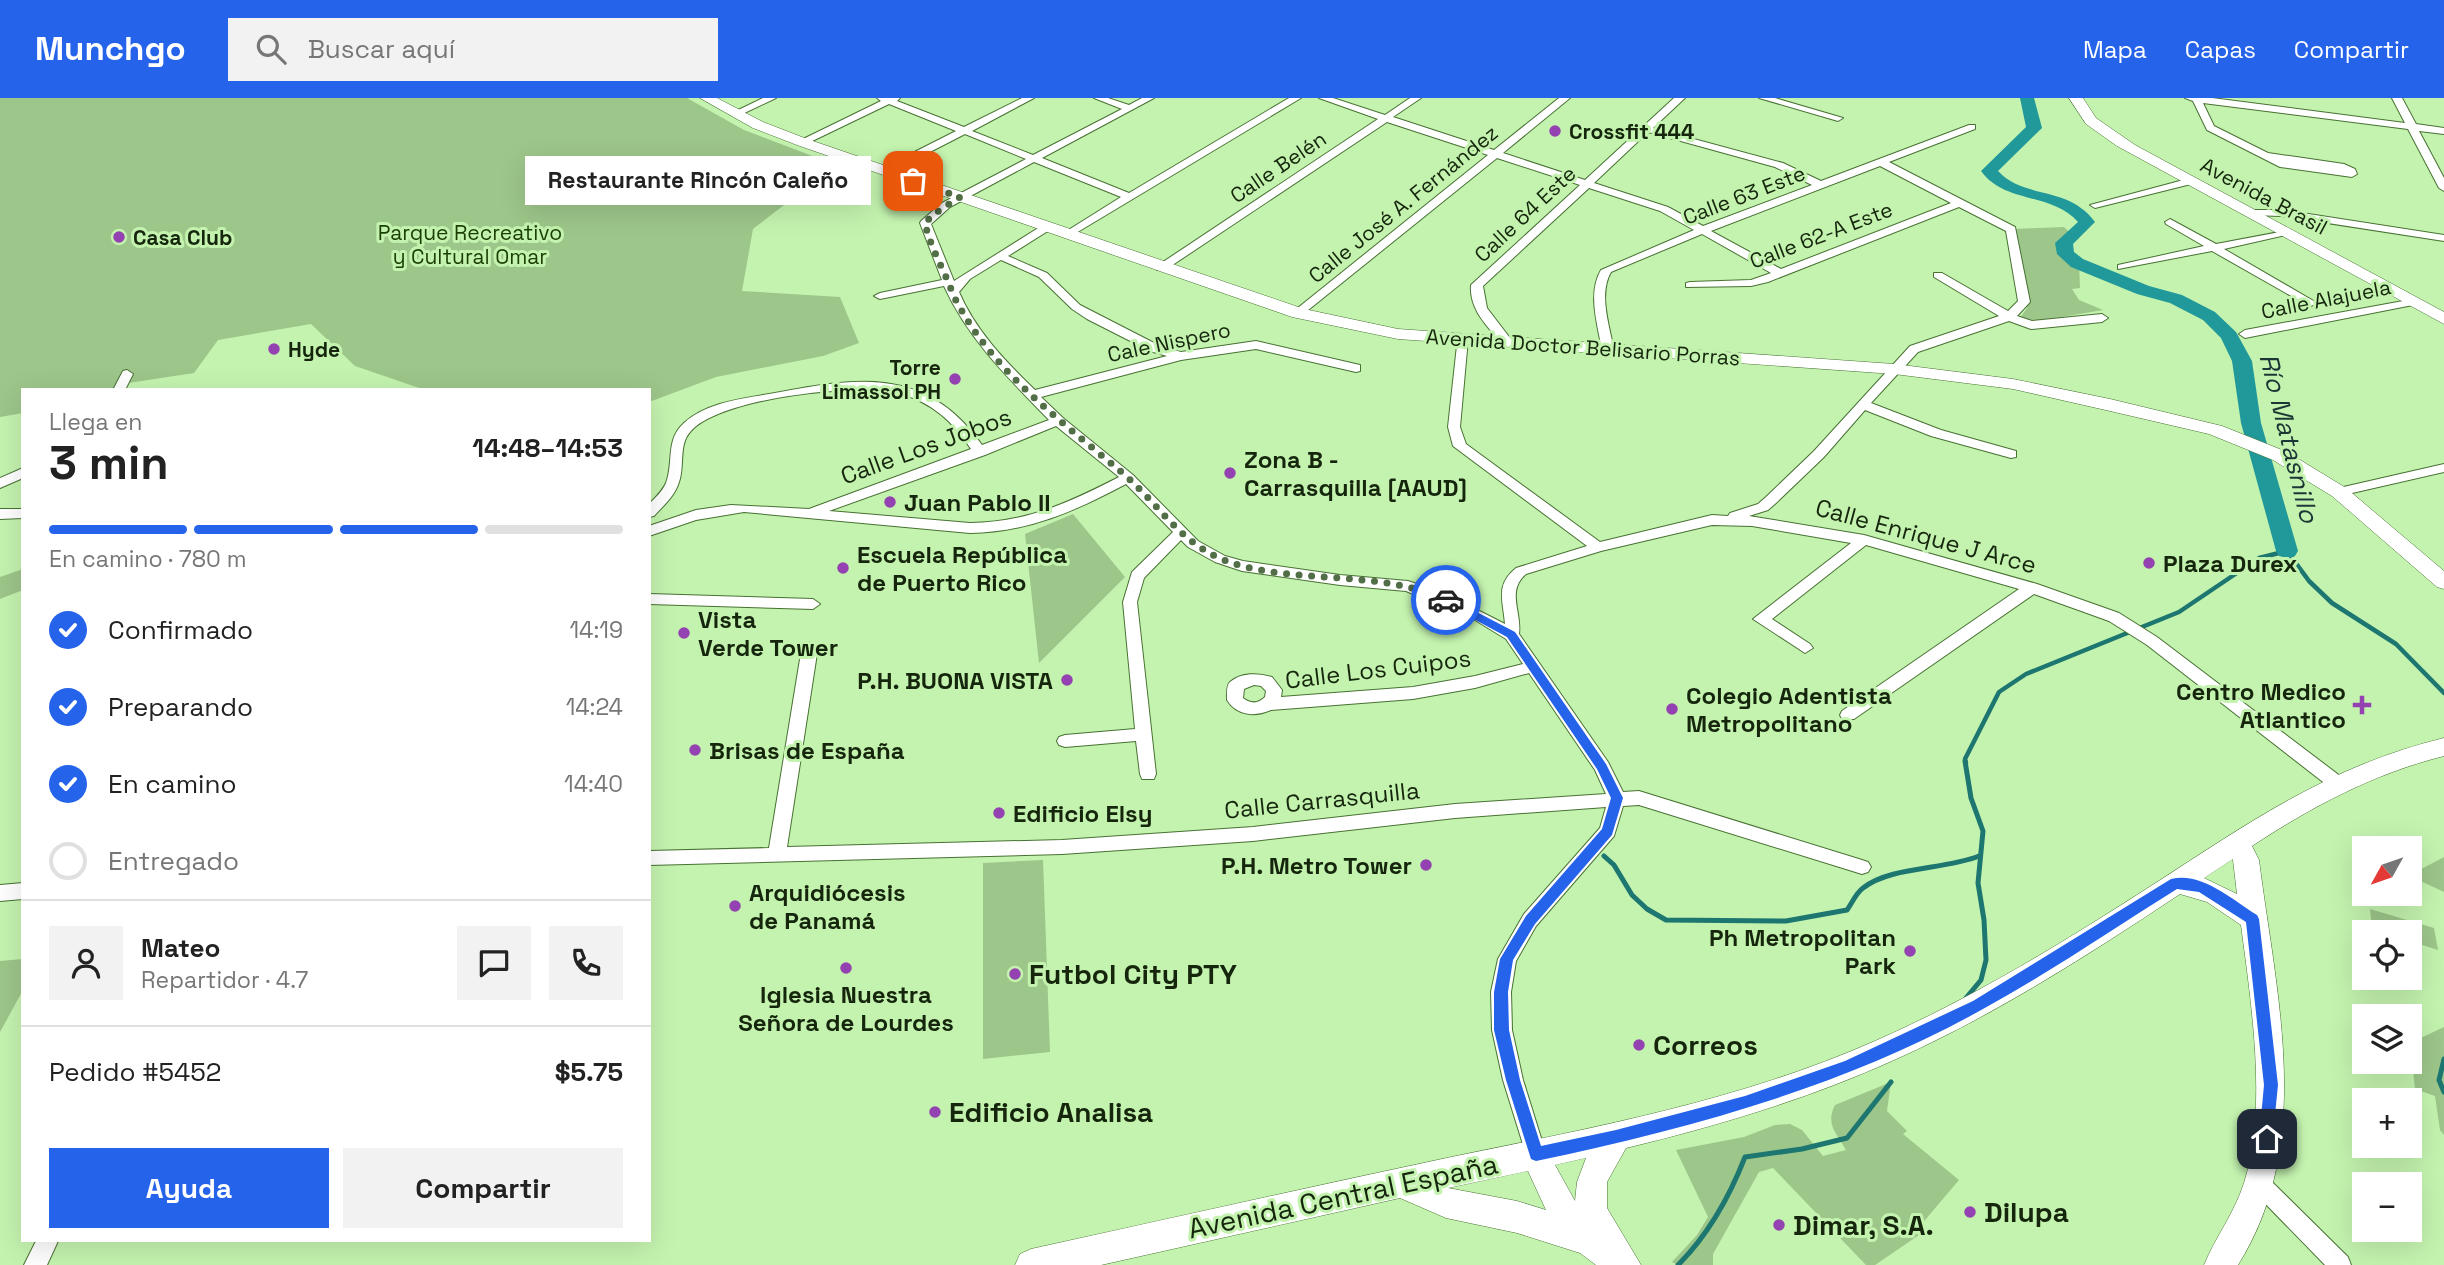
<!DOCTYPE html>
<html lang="es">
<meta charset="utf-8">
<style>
body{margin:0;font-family:"Space Grotesk",sans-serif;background:#f2f2f2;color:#222;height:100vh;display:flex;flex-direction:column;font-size:26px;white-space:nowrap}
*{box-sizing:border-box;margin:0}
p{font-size:23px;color:#767676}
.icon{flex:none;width:38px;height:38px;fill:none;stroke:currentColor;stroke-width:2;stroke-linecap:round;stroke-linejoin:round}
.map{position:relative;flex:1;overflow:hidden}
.sheet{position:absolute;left:21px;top:290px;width:630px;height:854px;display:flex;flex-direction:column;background:#fff;border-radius:0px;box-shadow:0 7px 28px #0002}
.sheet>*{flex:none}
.needle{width:46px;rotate:230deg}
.fabs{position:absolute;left:2352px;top:738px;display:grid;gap:14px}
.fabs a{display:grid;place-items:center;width:70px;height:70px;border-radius:0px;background:#fff;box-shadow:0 7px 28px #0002;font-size:35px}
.pin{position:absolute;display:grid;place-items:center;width:60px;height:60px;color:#fff;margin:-30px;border-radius:14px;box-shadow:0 4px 10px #0006}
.courier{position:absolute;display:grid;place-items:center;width:70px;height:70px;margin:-35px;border:5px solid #2563eb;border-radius:50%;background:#fff;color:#222;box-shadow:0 2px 9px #0007}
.bubble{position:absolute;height:49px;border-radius:0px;background:#fff;box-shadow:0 7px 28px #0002;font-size:23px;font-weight:800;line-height:49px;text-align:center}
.head em{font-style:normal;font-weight:800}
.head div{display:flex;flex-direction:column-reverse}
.head{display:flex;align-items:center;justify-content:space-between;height:119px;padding:0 28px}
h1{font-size:46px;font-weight:800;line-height:52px}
.bar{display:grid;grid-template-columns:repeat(4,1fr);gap:10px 7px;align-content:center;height:84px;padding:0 28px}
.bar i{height:9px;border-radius:5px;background:#e0e0e0}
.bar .selected{background:#2563eb}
.bar p{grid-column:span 4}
.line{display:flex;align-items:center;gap:18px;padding:0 28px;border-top:2px solid #e0e0e0}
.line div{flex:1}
.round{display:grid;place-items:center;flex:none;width:74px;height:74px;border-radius:0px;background:#f2f2f2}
ol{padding:0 28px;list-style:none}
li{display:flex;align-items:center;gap:21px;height:77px}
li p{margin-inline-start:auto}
li .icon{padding:7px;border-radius:50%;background:#2563eb;color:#fff;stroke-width:4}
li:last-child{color:#767676}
li i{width:38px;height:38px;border:4px solid #e0e0e0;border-radius:50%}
.primary-button{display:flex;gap:14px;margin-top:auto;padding:14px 28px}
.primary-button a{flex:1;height:80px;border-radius:0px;background:#2563eb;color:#fff;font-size:28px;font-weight:800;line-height:80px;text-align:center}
.primary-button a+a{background:#f2f2f2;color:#222}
header{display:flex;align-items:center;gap:42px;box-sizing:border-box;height:98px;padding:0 35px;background:#2563eb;color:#fff}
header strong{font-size:33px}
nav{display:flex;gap:38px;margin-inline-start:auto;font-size:24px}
.search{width:490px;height:63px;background:#f2f2f2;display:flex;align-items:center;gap:18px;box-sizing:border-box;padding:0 24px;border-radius:0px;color:#767676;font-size:26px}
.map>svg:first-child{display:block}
.green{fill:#9dc68a}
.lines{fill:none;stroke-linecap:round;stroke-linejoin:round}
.stream-far1{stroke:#1d7670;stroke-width:4.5}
.stream{stroke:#1d7670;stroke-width:5}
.river{fill:#21999a;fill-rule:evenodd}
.street-casing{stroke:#487133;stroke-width:2}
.secondary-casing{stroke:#487133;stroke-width:1}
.street{fill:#fff;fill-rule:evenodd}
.secondary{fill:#fff;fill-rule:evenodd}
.route{fill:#2563eb}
.done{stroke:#526e46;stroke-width:7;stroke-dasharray:0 12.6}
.poi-dot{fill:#9442b1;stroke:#c4f3af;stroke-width:2.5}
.labels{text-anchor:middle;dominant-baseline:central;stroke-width:6;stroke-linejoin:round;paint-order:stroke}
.far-poi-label{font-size:21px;font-weight:bold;fill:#15260d;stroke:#c4f3af;text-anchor:start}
.far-street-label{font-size:21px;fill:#15260d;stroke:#c4f3af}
.far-park-label{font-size:21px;fill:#1b3e04;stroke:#c4f3af}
.street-label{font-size:24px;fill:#15260d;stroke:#c4f3af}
.poi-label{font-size:24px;font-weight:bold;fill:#15260d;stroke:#c4f3af;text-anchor:start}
.water-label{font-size:26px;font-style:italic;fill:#1c3535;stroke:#c4f3af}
.near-poi-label{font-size:28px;font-weight:bold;fill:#15260d;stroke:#c4f3af;text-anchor:start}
.near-street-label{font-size:28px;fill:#15260d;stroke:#c4f3af}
</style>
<header>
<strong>Munchgo</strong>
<div class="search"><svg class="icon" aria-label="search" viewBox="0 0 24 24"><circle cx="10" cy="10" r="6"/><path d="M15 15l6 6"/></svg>Buscar aquí</div>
<nav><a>Mapa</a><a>Capas</a><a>Compartir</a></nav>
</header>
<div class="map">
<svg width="2444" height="1167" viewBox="0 0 2444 1167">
<rect width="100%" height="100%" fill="#c4f3af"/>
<!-- green -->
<g class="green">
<polygon points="0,0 687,0 744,32 836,67 753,131 742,193 840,199 859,245 823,258 716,279 649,304 649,292 425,292 355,268 311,226 218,242 194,275 115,287 111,292 23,292 23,315 0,319"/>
<polygon points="2064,129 2075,139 2068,146 2070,155 2079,164 2080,190 2072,191 2079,202 2103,212 2038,223 2020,220 2027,210 2011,131"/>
<polygon points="1073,416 1125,479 1039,565 1025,436"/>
<polygon points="23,471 23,492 0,501 0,479"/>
<polygon points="2444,759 2444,794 2410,778 2410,777"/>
<polygon points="1043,762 1050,954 983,961 983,765"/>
<polygon points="2370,811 2434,830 2438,852 2410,843 2410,835 2385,835 2372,831"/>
<polygon points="23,861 23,892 0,934 0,863"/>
<polygon points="2444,929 2444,1037 2440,1032 2435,998 2415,991 2410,945"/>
<path d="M1891,984L1887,1013L1907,1033L1903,1036L1959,1082L1920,1128L1925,1133L1875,1167H1866L1773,1070L1759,1074L1713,1156V1167H1677L1672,1164L1697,1137L1708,1119L1676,1052L1744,1039L1775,1027L1790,1026L1802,1032L1823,1058L1846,1052C1837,1035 1825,1027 1835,1007Z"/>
</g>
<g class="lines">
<!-- stream-far1 -->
<polyline class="stream-far1" points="1966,665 1965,661 1999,594 2026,576 2179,514 2259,460 2287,453 2309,483 2332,505 2396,546 2444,595"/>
<!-- stream -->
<g class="stream">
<polyline points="1965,663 1971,700 1983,733 1978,785 1984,822 1986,862 1981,882 1966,900"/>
<path d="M1604,758L1614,767L1632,797L1647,811L1666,822L1786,823L1847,812C1852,805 1856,795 1863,790C1891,768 1945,772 1979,758"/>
<polyline points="2444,961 2439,982 2444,994"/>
<path d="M1678,1167C1709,1136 1729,1100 1745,1059L1802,1051L1847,1040L1891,984"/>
</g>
<!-- river -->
<path class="river" d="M2020,0H2034L2042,30L1998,73C2025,102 2068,87 2095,124L2073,146L2074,154L2083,161L2149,188L2182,197L2215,214L2236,234L2252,263L2261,325L2298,453L2295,458L2287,460L2279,458L2276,453L2241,325L2232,263L2221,240L2203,222L2170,205L2137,196L2071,169L2057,156L2055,145L2078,124C2051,94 2005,106 1981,73L2026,29Z"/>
<!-- street casing -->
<g class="street-casing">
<g id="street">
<polygon points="763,0 776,0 738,18 730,16"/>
<path d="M877,0H900L897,3L964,29L1022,0H1034L972,33L1033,57L1122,11L1094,0H1108L1129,7L1142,0H1154L1042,60L1129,95L1289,0H1301L1071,138L1062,136L1121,99L1034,64L950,109L931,126L954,183L1043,127H1051V131L1008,158L1047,175L1080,207L1158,247L1181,254L1256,243L1360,267V273L1356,274L1256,251L1181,262L1041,299L1063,320L1133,377L1198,443L1225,458L1243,463L1340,477L1408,483L1446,496L1505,526C1503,502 1495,487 1516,470L1587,448L1453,348L1448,329L1458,238H1466L1468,241L1460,329L1466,346L1600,444L1712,417L1728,418L1730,415L1758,406L1766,399L1814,353L1910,248L1999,218L1934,179V175H1942L2008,213L2018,203L2006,133L1959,109L1768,184L1751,188L1686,189V185L1690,184L1751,182L1771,175L1702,136L1611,174C1598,197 1610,229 1614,253L1608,257L1602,253C1598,227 1587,196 1601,172L1694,132L1660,113L1589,90L1483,188L1487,210L1513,244L1507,248L1503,247C1488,229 1469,212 1471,187L1580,87L1497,60L1302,217H1294V213L1488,57L1387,24L1165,172H1157V168L1378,21L1319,0H1333L1385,17L1410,0H1421L1393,19L1494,52L1559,0H1570L1503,55L1585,82L1674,0H1685L1653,30L1783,65L1821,83L1969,27H1975V31L1889,64L2015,129L2030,204L2017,218L2032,223L2102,216L2108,220L2102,224L2031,231L2009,223L1918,254L1871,305L1941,332L2016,353V359L2011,360L1931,338L1865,312L1824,359L1776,405L1768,412L1749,418L1864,437L2037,486L2119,515L2157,539L2344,681L2346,686L2344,691H2332L2147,547L2109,523L2034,496L1854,621H1842L1840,617L1842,613L2019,491L1866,447L1772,521L1810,546L1813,550L1805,555L1753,521L1851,445L1752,428L1712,427L1601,453L1526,476C1506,493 1522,514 1519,536L1608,664L1623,694L1639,693L1862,762L1868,764L1871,769L1868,774L1862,776L1639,707L1623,708L1614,738L1536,828L1516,863L1511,894L1512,932L1523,982L1546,1056L1543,1063L1536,1066L1529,1063L1526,1056L1503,982L1492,932L1491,894L1498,861L1524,816L1600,730L1606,709L1455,720L1253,743L1062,756L649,767V753L769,750L802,549L810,544L818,549L787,749L1062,742L1253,729L1455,706L1606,696L1595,672L1529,575L1475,590L1413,601L1271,612C1255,619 1237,618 1227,602C1227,597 1226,588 1230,584C1241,574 1259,575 1272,579L1282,592L1281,599L1413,589L1475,578L1523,566L1506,541L1475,522L1406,493L1340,487L1242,473L1215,464L1188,449L1181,442L1144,480L1137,504L1156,676L1154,681H1142L1140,676L1136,643L1065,649L1059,647L1057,643L1059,639L1065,637L1135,631L1123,504L1132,474L1173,434L1126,386C1075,413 1029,434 970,435L744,414L696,422L649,438V428L696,412L731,407L809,411L971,351C953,324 933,305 901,296C860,284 720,300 691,333C678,346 685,368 679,384C675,398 663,408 654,418L649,419V406C655,400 662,394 666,385C674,364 665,342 684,325C706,305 740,301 769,296C854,280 925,266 982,347L1049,322C1009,281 968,241 944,188L880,201L874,198L880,195L942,182L920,125L921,123L942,105L1026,61L965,36L889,75H881V71L956,33L889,6L806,46L797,44L881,3ZM1648,34L1775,69L1812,87L1703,128L1668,109L1594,85ZM1880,68L1951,105L1781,171L1711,133ZM1001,162L1039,179L1072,211L1087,221L1150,253L1167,258L1035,292C1005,263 975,232 959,194L970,181ZM1056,328L1119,379C1068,405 1028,424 970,425L829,413L985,357ZM1254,587L1261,588L1266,593L1265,599C1258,606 1251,606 1243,600L1244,591Z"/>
<polygon points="1759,0 1775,0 1843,20 1838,23"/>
<polygon points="2185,0 2212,0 2405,25 2392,0 2402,0 2416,26 2444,30 2444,36 2419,33 2444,80 2444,93 2439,90 2408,31 2203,5 2214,28 2268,55 2344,66 2355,71 2357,76 2352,79 2280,69 2207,32 2193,3"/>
<polygon points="2191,80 2195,81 2195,85 2095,110 2090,107"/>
<polygon points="2251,112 2282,112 2444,137 2444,143 2282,118 2247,117 2246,115"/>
<polygon points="2170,121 2216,146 2290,132 2290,136 2224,151 2317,205 2311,208 2307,207 2212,153 2118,171 2118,167 2204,148 2166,126 2165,124"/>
<polygon points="2414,201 2420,204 2418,206 2245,240 2239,236 2245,232"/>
<polygon points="127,272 133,276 125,292 113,292 123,273"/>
<polygon points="2444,366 2444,374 2339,398 2332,394 2339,390"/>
<polygon points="23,370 23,380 0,390 0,380"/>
<polygon points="0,411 23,411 23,420 0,421"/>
<polygon points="649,496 813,501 820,506 813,511 649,506"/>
<polygon points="23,785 23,801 0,803 0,787"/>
<polygon points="2259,1075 2266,1078 2348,1159 2351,1167 2325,1167 2252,1092 2248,1085 2252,1078"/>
<polygon points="36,1143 58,1143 47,1167 24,1167"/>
</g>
</g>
<!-- secondary casing -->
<g class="secondary-casing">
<g id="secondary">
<polygon points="700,0 717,0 763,24 807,41 1304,211 1398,231 1894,266 2013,281 2110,301 2222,328 2287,354 2346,390 2444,473 2444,491 2437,489 2332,398 2273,362 2209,336 2110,313 2013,291 1894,276 1398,241 1292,219 797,47 753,30"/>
<polygon points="2069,0 2083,0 2096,20 2135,47 2444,214 2444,226 2117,48 2086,26"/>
<path d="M2444,640V658C2373,676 2313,708 2252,748L2259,762C2276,896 2315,1045 2238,1167H2204C2216,1138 2234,1116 2244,1085C2268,1010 2251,904 2241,827L2207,804L2180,796C2088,857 1995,917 1894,962C1808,1001 1717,1028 1626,1050L1607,1084V1110L1641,1167H1596L1580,1155L1517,1135L1446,1120L1400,1100L1101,1167H1015L1020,1156L1031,1151C1173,1120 1314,1088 1456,1058C1597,1029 1742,1002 1875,943C1973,900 2064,844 2154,786C2250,724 2329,668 2444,640ZM2233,761V762L2237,796L2204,780ZM1586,1060L1577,1084L1575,1103L1555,1067ZM1528,1073L1546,1112L1517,1103L1448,1090Z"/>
</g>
</g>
<!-- street -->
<use href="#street" class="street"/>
<!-- secondary -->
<use href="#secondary" class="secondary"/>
</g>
<!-- route -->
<path class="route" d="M1446,498L1515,534L1606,666L1623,700L1612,737L1535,826L1513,862L1508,894L1509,932L1520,982L1541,1048L1616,1032L1745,998L1845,963L1973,903L2171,781C2201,773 2233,802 2257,817L2259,821L2278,987L2272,1046L2267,1048L2261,1046L2259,1041L2264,987L2246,824L2199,794L2177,791C2113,831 2049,875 1983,911C1844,989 1691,1030 1536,1063L1531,1061L1506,982L1494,932V894L1500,861L1526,818L1602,731L1611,700L1597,671L1507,539L1442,504L1440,502Z"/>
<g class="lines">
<!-- done -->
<path class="done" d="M913,83L960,99L934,116L925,125C929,144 938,161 946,179C951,190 955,203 962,213C1001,281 1068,328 1126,378C1166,414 1185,453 1242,468C1307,485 1384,473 1446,502"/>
</g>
<!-- markers -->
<g class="poi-dot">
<circle cx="1555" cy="33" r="7"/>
<circle cx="119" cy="139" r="7"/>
<circle cx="274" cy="251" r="7"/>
<circle cx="955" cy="281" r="7"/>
<circle cx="1230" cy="375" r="7"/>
<circle cx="890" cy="404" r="7"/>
<circle cx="2149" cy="465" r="7"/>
<circle cx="843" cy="470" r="7"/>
<circle cx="684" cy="535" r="7"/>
<circle cx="1067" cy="582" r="7"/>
<path d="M2358.5 596.5h7v7h7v7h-7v7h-7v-7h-7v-7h7z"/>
<circle cx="1672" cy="611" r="7"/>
<circle cx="695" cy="652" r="7"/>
<circle cx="999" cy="715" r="7"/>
<circle cx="1426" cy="767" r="7"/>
<circle cx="735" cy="808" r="7"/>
<circle cx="1910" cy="853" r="7"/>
<circle cx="846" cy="870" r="7"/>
<circle cx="1015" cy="876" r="7"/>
<circle cx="1639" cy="947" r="7"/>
<circle cx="935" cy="1014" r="7"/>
<circle cx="1970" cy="1114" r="7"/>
<circle cx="1779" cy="1127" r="7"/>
</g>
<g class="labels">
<!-- far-poi labels -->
<g class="far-poi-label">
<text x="1569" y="33">Crossfit 444</text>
<text x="133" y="139">Casa Club</text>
<text x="288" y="251">Hyde</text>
<text x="941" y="269" text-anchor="end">Torre<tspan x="941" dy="24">Limassol PH</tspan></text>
</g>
<!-- far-street labels -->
<g class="far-street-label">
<text transform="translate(1278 69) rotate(-34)">Calle Belén</text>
<text transform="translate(1744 97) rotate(-21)">Calle 63 Este</text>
<text transform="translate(2264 98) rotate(28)">Avenida Brasil</text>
<text transform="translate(1403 106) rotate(-39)">Calle José A. Fernández</text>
<text transform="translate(1525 116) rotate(-43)">Calle 64 Este</text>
<text transform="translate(1821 137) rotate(-21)">Calle 62-A Este</text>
<text transform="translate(2326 201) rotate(-11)">Calle Alajuela</text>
<text transform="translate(1169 244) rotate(-12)">Cale Nispero</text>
<text transform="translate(1583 249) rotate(4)">Avenida Doctor Belisario Porras</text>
</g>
<!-- far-park labels -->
<g class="far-park-label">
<text x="470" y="134">Parque Recreativo<tspan x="470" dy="24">y Cultural Omar</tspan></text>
</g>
<!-- street labels -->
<g class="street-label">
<text transform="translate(926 348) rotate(-20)">Calle Los Jobos</text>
<text transform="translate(1926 438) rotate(15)">Calle Enrique J Arce</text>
<text transform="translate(1378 571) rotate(-7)">Calle Los Cuipos</text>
<text transform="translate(1322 702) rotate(-6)">Calle Carrasquilla</text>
</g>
<!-- poi labels -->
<g class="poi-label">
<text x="1244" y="361">Zona B -<tspan x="1244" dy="28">Carrasquilla [AAUD]</tspan></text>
<text x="904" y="404">Juan Pablo II</text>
<text x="857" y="456">Escuela República<tspan x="857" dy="28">de Puerto Rico</tspan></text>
<text x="2163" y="465">Plaza Durex</text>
<text x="698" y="521">Vista<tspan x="698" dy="28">Verde Tower</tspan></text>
<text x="1053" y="582" text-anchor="end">P.H. BUONA VISTA</text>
<text x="2346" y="593" text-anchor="end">Centro Medico<tspan x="2346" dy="28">Atlantico</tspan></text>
<text x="1686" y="597">Colegio Adentista<tspan x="1686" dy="28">Metropolitano</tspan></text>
<text x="709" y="652">Brisas de España</text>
<text x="1013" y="715">Edificio Elsy</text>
<text x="1412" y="767" text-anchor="end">P.H. Metro Tower</text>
<text x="749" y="794">Arquidiócesis<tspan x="749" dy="28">de Panamá</tspan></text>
<text x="1896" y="839" text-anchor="end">Ph Metropolitan<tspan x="1896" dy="28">Park</tspan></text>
<text x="846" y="896" text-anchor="middle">Iglesia Nuestra<tspan x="846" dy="28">Señora de Lourdes</tspan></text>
</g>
<!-- water labels -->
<g class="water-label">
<text transform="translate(2289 340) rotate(76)">Río Matasnillo</text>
</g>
<!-- near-poi labels -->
<g class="near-poi-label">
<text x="1029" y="876">Futbol City PTY</text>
<text x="1653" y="947">Correos</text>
<text x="949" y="1014">Edificio Analisa</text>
<text x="1984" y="1114">Dilupa</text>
<text x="1793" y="1127">Dimar, S.A.</text>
</g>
<!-- near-street labels -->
<g class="near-street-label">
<text transform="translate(1343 1098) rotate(-12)">Avenida Central España</text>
</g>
</g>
</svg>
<div class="fabs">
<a><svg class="needle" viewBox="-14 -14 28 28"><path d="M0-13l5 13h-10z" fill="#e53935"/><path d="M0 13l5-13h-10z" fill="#767676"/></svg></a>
<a><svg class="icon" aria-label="locate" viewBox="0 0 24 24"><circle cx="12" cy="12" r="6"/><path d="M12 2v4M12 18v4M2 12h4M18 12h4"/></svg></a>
<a><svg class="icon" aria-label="layers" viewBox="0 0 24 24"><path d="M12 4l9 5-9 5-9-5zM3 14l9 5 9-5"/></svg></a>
<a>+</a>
<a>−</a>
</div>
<div class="pin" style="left:913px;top:83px;background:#ea580c"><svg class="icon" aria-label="bag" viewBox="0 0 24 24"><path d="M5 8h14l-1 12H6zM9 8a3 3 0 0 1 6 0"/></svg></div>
<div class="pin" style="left:2267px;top:1041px;background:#1f2937"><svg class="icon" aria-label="home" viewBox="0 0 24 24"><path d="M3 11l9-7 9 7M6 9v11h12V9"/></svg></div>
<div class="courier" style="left:1446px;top:502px"><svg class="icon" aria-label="car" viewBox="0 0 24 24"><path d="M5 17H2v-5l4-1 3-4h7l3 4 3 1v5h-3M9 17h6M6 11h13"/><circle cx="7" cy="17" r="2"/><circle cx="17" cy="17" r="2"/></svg></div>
<div class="bubble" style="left:525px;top:58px;width:346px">Restaurante Rincón Caleño</div>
<section class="sheet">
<div class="head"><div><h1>3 min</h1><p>Llega en</p></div><em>14:48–14:53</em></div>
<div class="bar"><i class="selected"></i><i class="selected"></i><i class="selected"></i><i></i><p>En camino · 780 m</p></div>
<ol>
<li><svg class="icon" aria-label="check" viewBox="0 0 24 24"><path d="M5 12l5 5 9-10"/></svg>Confirmado<p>14:19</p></li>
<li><svg class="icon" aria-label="check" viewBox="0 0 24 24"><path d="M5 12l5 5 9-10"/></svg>Preparando<p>14:24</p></li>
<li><svg class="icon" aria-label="check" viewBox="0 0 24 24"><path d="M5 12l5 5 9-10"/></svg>En camino<p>14:40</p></li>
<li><i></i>Entregado</li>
</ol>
<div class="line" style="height:126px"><a class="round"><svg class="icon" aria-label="person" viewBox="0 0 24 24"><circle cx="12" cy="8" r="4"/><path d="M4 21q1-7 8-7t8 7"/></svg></a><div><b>Mateo</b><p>Repartidor · 4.7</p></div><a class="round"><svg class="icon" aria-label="chat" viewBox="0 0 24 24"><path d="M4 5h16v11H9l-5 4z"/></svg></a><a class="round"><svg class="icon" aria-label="phone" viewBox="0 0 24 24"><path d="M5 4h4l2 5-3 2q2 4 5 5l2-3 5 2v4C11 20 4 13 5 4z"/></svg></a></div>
<div class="line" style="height:91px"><div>Pedido #5452</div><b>$5.75</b></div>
<div class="primary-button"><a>Ayuda</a><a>Compartir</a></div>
</section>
</div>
